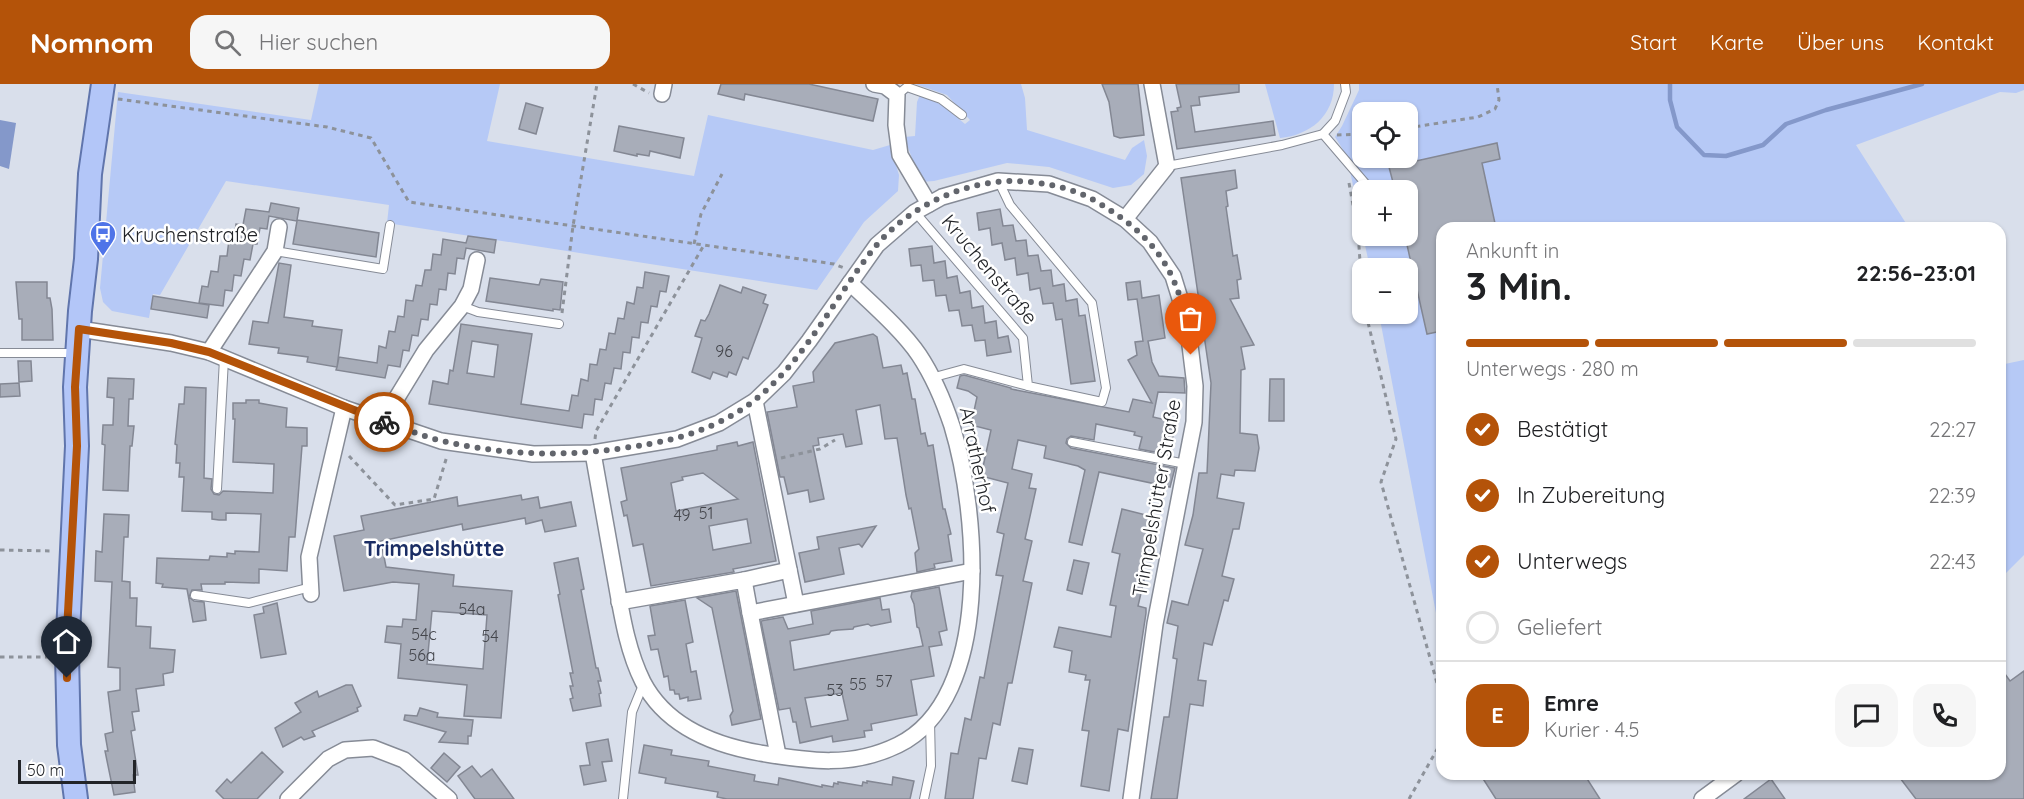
<!DOCTYPE html>
<html lang="de">
<meta charset="utf-8">
<style>
body{margin:0;font-family:Quicksand,sans-serif;background:#f6f6f6;color:#202124;height:100vh;display:flex;flex-direction:column;font-size:22px;white-space:nowrap}
*{box-sizing:border-box;margin:0}
p{font-size:20px;color:#757577}
.icon{flex:none;width:33px;height:33px;fill:none;stroke:currentColor;stroke-width:2;stroke-linecap:round;stroke-linejoin:round}
.map{position:relative;flex:1;overflow:hidden}
.panel{position:absolute;left:1436px;top:138px;width:570px;height:558px;display:flex;flex-direction:column;background:#fff;border-radius:18px;box-shadow:0 2px 4px #0004}
.panel>*{flex:none}
.buttons{position:absolute;left:1352px;top:18px;display:grid;gap:12px}
.buttons a{display:grid;place-items:center;width:66px;height:66px;border-radius:12px;background:#fff;box-shadow:0 2px 4px #0004;font-size:30px}
.scale{position:absolute;left:18px;bottom:15px;width:118px;box-sizing:border-box;padding-left:6px;border:3px solid #222428;border-top:0;font-size:16px;line-height:21px;white-space:nowrap;color:#222428;-webkit-text-stroke:4px #fff;paint-order:stroke}
.pin{position:absolute;display:grid;place-items:center;width:51px;height:51px;color:#fff;margin:-62px -26px;border-radius:50% 50% 50% 0;rotate:-45deg;box-shadow:0 0 6px #0007}
.pin .icon{rotate:45deg}
.courier{position:absolute;display:grid;place-items:center;width:60px;height:60px;margin:-30px;border:4px solid #b45309;border-radius:50%;background:#fff;color:#222;box-shadow:0 2px 8px #0007}
.headline em{font-style:normal;font-weight:700}
.headline div{display:flex;flex-direction:column-reverse}
.headline{display:flex;align-items:center;justify-content:space-between;height:102px;padding:0 30px}
h1{font-size:39px;font-weight:700;line-height:45px}
.bar{display:grid;grid-template-columns:repeat(4,1fr);gap:9px 6px;align-content:center;height:72px;padding:0 30px}
.bar i{height:8px;border-radius:4px;background:#e0e0e0}
.bar .active{background:#b45309}
.bar p{grid-column:span 4}
.line{display:flex;align-items:center;gap:15px;padding:0 30px;border-top:2px solid #e0e0e0}
.line div{flex:1}
.round{display:grid;place-items:center;flex:none;width:63px;height:63px;border-radius:18px;background:#f6f6f6}
ol{padding:0 30px;list-style:none}
li{display:flex;align-items:center;gap:18px;height:66px}
li p{margin-inline-start:auto}
li .icon{padding:6px;border-radius:50%;background:#b45309;color:#fff;stroke-width:4}
li:last-child{color:#757577}
li i{width:33px;height:33px;border:3px solid #e0e0e0;border-radius:50%}
header{display:flex;align-items:center;gap:36px;box-sizing:border-box;height:84px;padding:0 30px;background:#b45309;color:#fff}
header strong{font-size:28px}
nav{display:flex;gap:33px;margin-inline-start:auto;font-size:21px}
.search{width:420px;height:54px;background:#f6f6f6;display:flex;align-items:center;gap:15px;box-sizing:border-box;padding:0 21px;border-radius:18px;color:#757577;font-size:22px}
.map>svg:first-child{display:block}
.green{fill:#b6c9f6;fill-rule:evenodd}
.water{fill:#8498ca}
.lines{fill:none;stroke-linecap:round;stroke-linejoin:round}
.stream{stroke:#8498ca;stroke-width:4.5}
.building{fill:#a8adb9;stroke:#838793;stroke-width:1.5;fill-rule:evenodd}
.service-casing{stroke:#868b96;stroke-width:10}
.minor-casing{stroke:#868b96;stroke-width:18}
.primary-casing{stroke:#6075ac;stroke-width:26}
.path{stroke:#8d929a;stroke-width:3;stroke-dasharray:4.5 4.5;stroke-linecap:butt}
.service{stroke:#fff;stroke-width:8}
.minor{stroke:#fff;stroke-width:15}
.primary{stroke:#b3c6f8;stroke-width:22}
.done{stroke:#62656c;stroke-width:6;stroke-dasharray:0 10.8}
.route{stroke:#b45309;stroke-width:8}
.labels{text-anchor:middle;dominant-baseline:central;stroke-width:5;stroke-linejoin:round;paint-order:stroke}
.number-label{font-size:16px;fill:#44464c}
.poi-label{font-size:20px;fill:#222428;stroke:#fff;text-anchor:start}
.street-label{font-size:20px;fill:#222428;stroke:#fff}
.neighbourhood-label{font-size:21px;font-weight:bold;fill:#1b2d64;stroke:#fff}
</style>
<header>
<strong>Nomnom</strong>
<div class="search"><svg class="icon" aria-label="search" viewBox="0 0 24 24"><circle cx="10" cy="10" r="6"/><path d="M15 15l6 6"/></svg>Hier suchen</div>
<nav><a>Start</a><a>Karte</a><a>Über uns</a><a>Kontakt</a></nav>
</header>
<div class="map">
<svg width="2024" height="715" viewBox="0 0 2024 715">
<rect width="100%" height="100%" fill="#d9dfeb"/>
<!-- green -->
<g class="green">
<polygon points="319,0 500,0 487,57 694,92 708,31 873,66 890,61 899,91 898,107 864,138 817,206 387,139 389,121 226,97 160,211 153,210 149,234 112,227 103,218 100,204 118,8 311,36"/>
<polygon points="915,0 1021,0 1025,14 1027,46 1125,76 1132,64 1144,56 1147,72 1144,90 1131,101 1113,104 1049,83 1007,79 934,97 921,98 904,53 915,52 917,18 920,11 942,21 965,40 970,36 947,11"/>
<path d="M1265,0H1334C1334,32 1310,51 1280,54Z"/>
<path d="M1359,0H2024V6L2016,9L2000,8L1856,61L1909,144H1442V526L1436,529L1379,230H1407V184H1370L1363,152H1407V106H1362V145L1349,82L1352,80L1335,53L1342,42L1359,6ZM1362,28H1407V74H1362Z"/>
<polygon points="2024,276 2024,471 2000,495 2000,281"/>
</g>
<!-- water -->
<polygon class="water" points="0,36 16,39 9,85 0,82"/>
<g class="lines">
<!-- stream -->
<polyline class="stream" points="1670,0 1670,16 1677,43 1704,71 1726,72 1763,61 1786,40 1826,26 1922,0"/>
</g>
<!-- building -->
<g class="building">
<polygon points="721,0 809,0 878,15 873,37 745,10 744,16 718,10"/>
<polygon points="1102,0 1138,0 1144,51 1120,54 1114,52 1109,18"/>
<polygon points="1176,0 1239,0 1239,8 1199,13 1200,21 1191,22 1195,48 1273,37 1275,51 1177,65 1171,28 1178,27 1177,24 1181,23"/>
<polygon points="526,19 543,24 536,50 519,45"/>
<polygon points="619,42 684,54 680,74 650,67 649,72 637,70 637,72 614,67"/>
<polygon points="1497,59 1500,75 1482,79 1496,144 1442,144 1442,247 1427,250 1405,152 1407,152 1407,106 1395,106 1389,83"/>
<polygon points="1235,86 1237,104 1226,107 1228,122 1226,123 1233,172 1237,171 1241,195 1237,196 1239,214 1230,215 1254,261 1241,263 1245,285 1241,286 1240,349 1257,351 1259,364 1255,387 1235,386 1234,392 1221,390 1217,414 1244,419 1239,445 1233,445 1222,492 1234,495 1228,517 1224,516 1212,561 1204,559 1198,596 1206,597 1203,622 1190,620 1177,715 1151,715 1164,633 1169,633 1177,575 1173,574 1178,542 1167,539 1172,517 1188,521 1203,465 1185,461 1193,431 1199,389 1207,389 1211,299 1181,94"/>
<polygon points="271,119 299,124 297,136 379,149 376,173 293,160 297,137 269,132 267,145 260,144 257,160 253,160 250,176 244,175 241,192 234,191 232,207 225,206 223,222 199,219 202,202 208,203 211,187 218,188 220,172 227,172 229,156 234,157 236,140 243,141 246,125 269,128"/>
<polygon points="1000,125 1003,142 1013,141 1016,157 1026,156 1028,172 1038,171 1041,187 1051,186 1053,202 1064,200 1066,217 1077,215 1079,232 1085,231 1095,297 1071,300 1062,235 1056,236 1053,219 1043,220 1040,204 1030,206 1028,189 1017,191 1015,174 1005,176 1002,159 992,161 990,144 979,146 977,129"/>
<polygon points="468,152 496,156 494,169 466,164 464,175 457,174 455,190 448,189 446,206 439,205 437,221 430,220 428,236 421,235 418,252 412,251 409,267 403,266 400,283 388,281 385,294 336,286 337,283 307,278 308,273 278,269 279,264 249,260 253,237 268,239 279,179 291,181 284,233 313,237 312,242 342,246 337,283 339,273 377,279 379,262 386,264 389,247 395,248 398,232 404,233 406,216 413,217 416,201 422,202 425,186 431,186 433,170 441,171 443,155 466,159"/>
<polygon points="932,162 934,179 945,177 947,194 957,192 960,209 970,207 972,224 983,222 985,239 996,237 998,254 1008,252 1011,268 987,272 985,256 975,257 972,241 962,242 959,226 949,227 946,211 936,212 934,196 923,197 921,181 911,182 909,165"/>
<path d="M645,188L669,192L666,208L660,207L657,223L651,222L648,239L641,238L639,254L632,253L630,269L623,268L621,285L614,284L611,300L605,299L602,316L595,315L593,331L584,330L582,344L429,320L433,297L448,300L450,286L453,287L461,240L532,250L521,320L569,327L572,311L578,312L581,295L588,297L590,280L597,281L600,265L606,266L609,249L615,250L618,234L624,235L627,218L634,220L637,203L643,204ZM472,257L498,261L494,293L467,289Z"/>
<polygon points="490,194 539,201 541,195 563,198 560,226 553,225 553,227 486,217"/>
<polygon points="1140,197 1142,214 1159,211 1165,254 1148,257 1152,278 1159,292 1184,294 1185,309 1158,308 1153,333 1175,338 1170,371 1139,365 1142,353 1134,351 1135,348 1096,340 1094,356 1071,352 1067,355 1066,359 1071,364 1175,384 1170,403 1099,388 1082,461 1069,458 1085,386 1078,382 1044,374 1046,362 1018,356 1012,385 1032,390 1029,404 1036,405 1025,455 1032,457 1023,497 1032,499 1012,599 1008,599 1000,641 993,639 986,675 979,674 973,715 945,715 951,669 958,670 965,634 971,636 980,593 984,594 1003,492 996,491 1004,450 997,448 1008,399 981,392 991,346 971,341 977,313 968,307 957,304 960,292 964,291 1011,304 1011,305 1129,328 1133,315 1152,319 1128,276 1137,271 1135,258 1143,257 1137,215 1128,216 1126,199"/>
<polygon points="16,198 47,198 47,214 50,214 52,225 53,256 22,256 22,235 19,235"/>
<polygon points="720,201 741,209 743,203 766,211 763,219 768,221 748,275 743,273 736,291 729,288 727,293 713,288 710,295 692,288 702,254 695,252 701,236 705,237 709,230"/>
<polygon points="153,212 209,221 207,234 151,225"/>
<polygon points="873,250 877,253 883,284 901,281 903,290 907,289 912,315 915,315 921,350 925,349 928,362 933,361 943,425 945,425 951,450 948,451 952,477 934,480 935,484 917,488 915,469 919,465 911,424 909,425 906,411 897,354 885,355 880,321 856,326 862,360 846,363 843,350 818,354 819,361 813,362 824,415 810,418 808,406 788,410 784,393 780,393 767,328 797,323 793,302 814,298 813,288 835,259"/>
<polygon points="18,277 31,277 32,297 19,298"/>
<polygon points="108,294 134,295 133,315 129,315 128,342 134,342 132,362 130,362 128,407 103,406 105,361 102,360 103,341 113,341 114,314 107,313"/>
<polygon points="1270,295 1284,295 1284,337 1269,337"/>
<polygon points="19,299 20,312 0,313 0,300"/>
<polygon points="185,303 206,304 204,394 212,395 211,405 214,410 219,411 223,407 273,409 274,380 233,378 235,335 233,335 233,319 246,319 246,316 259,316 259,319 287,324 286,343 307,344 307,362 302,362 295,453 289,453 287,487 259,485 259,499 225,498 225,500 201,500 202,506 192,506 189,513 194,517 204,518 206,536 193,538 187,505 162,503 163,500 156,499 157,474 209,476 210,472 227,473 227,469 235,470 235,467 259,468 261,430 226,429 226,436 219,436 212,435 212,428 182,427 184,393 179,393 180,379 176,379 177,361 175,360 179,320 184,320"/>
<path d="M737,358L738,362L753,358L776,477L733,485L734,488L651,502L643,460L633,462L627,431L624,432L621,418L627,416L621,384L717,366V362ZM703,389L738,415L676,427L671,399L683,396L682,393ZM747,435L751,459L713,466L709,442Z"/>
<path d="M521,411L522,416L538,413L540,424L571,418L576,442L545,448L542,436L526,440L525,434L463,446L462,440L381,457L386,483L454,491L453,502L512,507L501,634L464,632L467,601L398,594L401,560L385,558L387,542L402,543L403,535L416,536L419,500L393,498L344,507L334,452L364,446L361,432L457,413L458,422ZM432,527L487,531L483,585L427,580Z"/>
<polygon points="1122,425 1154,433 1140,491 1145,492 1138,522 1146,524 1146,529 1128,647 1118,645 1109,707 1081,702 1089,647 1082,646 1090,596 1085,596 1086,591 1069,588 1072,567 1054,563 1059,543 1111,553 1116,522 1110,521 1111,516 1120,470 1112,468"/>
<polygon points="104,430 129,431 128,453 124,453 122,497 130,498 130,514 137,514 136,542 151,543 150,564 175,566 173,588 163,590 164,601 136,605 139,627 132,628 135,646 131,647 138,691 133,691 135,708 114,711 105,667 108,667 105,650 113,648 108,608 120,606 120,584 108,583 112,498 95,497 96,467 102,468"/>
<polygon points="876,442 862,463 859,460 839,464 844,490 805,498 799,469 819,465 817,453"/>
<polygon points="578,474 584,505 581,506 596,584 598,584 601,597 598,597 601,609 599,610 601,622 573,627 570,615 573,614 570,602 573,602 570,589 573,589 558,511 560,510 554,479"/>
<polygon points="1074,476 1089,479 1082,510 1067,506"/>
<path d="M939,503L947,546L939,548L942,561L929,563L934,592L911,596L917,631L871,640L872,646L864,647L865,653L833,658L832,652L800,659L796,638H793L790,624L779,626L761,537L783,533L788,545L813,540L811,527L880,514L882,526L889,525L891,538L871,542L868,540L854,543L853,545L838,546L831,547L829,550L790,557L794,586L923,562L919,544L917,543L914,520L911,513L912,508ZM842,609L848,636L811,643L805,614Z"/>
<polygon points="736,507 761,635 732,641 730,632 733,627 712,524 697,514"/>
<polygon points="685,516 693,558 686,560 691,588 696,587 701,615 688,617 688,613 680,615 679,610 675,610 674,606 670,606 668,592 664,593 658,565 651,566 648,552 655,551 650,522"/>
<polygon points="277,519 286,570 261,574 254,531 264,529 263,523"/>
<polygon points="2000,583 2010,597 2024,587 2024,715 1916,715 1897,690 2000,690"/>
<polygon points="346,601 352,601 361,622 357,624 358,627 312,647 315,652 304,656 301,653 283,663 275,644 301,628 295,619 317,607 319,613"/>
<polygon points="420,624 438,629 437,633 473,636 471,652 468,652 468,660 439,658 446,648 404,636 405,631 417,632"/>
<polygon points="608,655 612,677 602,678 606,697 584,701 580,682 590,681 586,659"/>
<polygon points="644,661 672,666 671,671 709,677 708,682 755,691 754,697 778,701 779,694 822,703 822,701 833,703 834,699 838,700 838,698 862,702 863,698 867,699 867,697 892,701 893,693 914,697 910,715 727,715 717,713 718,708 665,699 666,694 639,689"/>
<polygon points="1019,664 1033,666 1027,700 1012,697"/>
<polygon points="262,668 283,688 257,715 224,715 216,707 227,695 231,699"/>
<polygon points="444,669 460,683 447,698 431,684"/>
<polygon points="472,682 481,693 492,685 514,715 475,715 458,692"/>
<polygon points="1480,690 1584,690 1600,715 1496,715"/>
<polygon points="1771,695 1785,715 1744,715"/>
</g>
<g class="lines">
<!-- service casing -->
<g class="service-casing">
<g id="service">
<polyline points="897,11 907,3 941,15 962,31"/>
<polyline points="1323,50 1371,106"/>
<polyline points="1167,82 1282,61 1323,50 1335,37 1346,8 1345,0"/>
<polyline points="915,128 1023,254 1028,302 1102,318 1106,304 1092,219 1010,121 999,98"/>
<polyline points="275,167 383,185 390,141"/>
<polyline points="462,222 478,228 559,240"/>
<polyline points="0,269 76,269"/>
<polyline points="931,294 964,285 1028,302"/>
<polyline points="1072,358 1186,380"/>
<polyline points="217,405 224,275"/>
<polyline points="195,511 249,519 311,503"/>
<polyline points="623,715 632,628 643,601"/>
<polyline points="924,715 931,682 930,637"/>
</g>
</g>
<!-- minor casing -->
<g class="minor-casing">
<g id="minor">
<polyline points="874,0 885,2 897,11 896,41 900,71 929,120"/>
<polyline points="662,10 664,0"/>
<polyline points="1125,135 1167,82 1152,0"/>
<polyline points="79,245 171,259 209,268 344,324 441,357 533,370 593,369 677,355 719,339 755,317 784,289 809,257 877,161 915,128 942,113 998,97 1049,100 1092,115 1125,135 1150,158 1173,192 1187,237 1195,302 1194,338 1155,540 1131,715"/>
<polyline points="209,268 275,167 279,143"/>
<polyline points="755,317 796,520"/>
<polyline points="382,338 426,266 462,222 471,205 477,176"/>
<path d="M593,369C600,408 607,448 614,487C621,525 626,564 643,598C666,642 714,661 760,669C809,677 851,684 898,661C994,614 978,427 952,342C944,318 933,292 919,271C903,247 871,219 850,199"/>
<polyline points="744,496 789,486"/>
<polyline points="311,510 309,473 344,324"/>
<polyline points="619,518 744,496 750,529 972,487"/>
<polyline points="750,529 778,671"/>
<polyline points="288,715 328,675 345,666 373,664 404,676 449,715"/>
<polyline points="1702,715 1736,690"/>
</g>
</g>
<!-- primary casing -->
<g class="primary-casing">
<polyline id="primary" points="76,715 69,661 67,570 77,362 75,303 80,227 86,175 90,90 103,0"/>
</g>
<!-- path -->
<g class="path">
<polyline points="633,0 649,9"/>
<polyline points="118,15 327,43 371,54 409,118 834,180 844,184"/>
<polyline points="1407,44 1478,33 1495,25 1499,16 1497,0"/>
<polyline points="1337,51 1362,50"/>
<polyline points="1349,99 1358,148 1362,207"/>
<polyline points="694,160 701,130 722,90"/>
<polyline points="562,229 573,142 597,0"/>
<polyline points="1366,230 1396,355 1381,398 1442,617"/>
<polyline points="595,355 596,347 704,161"/>
<polyline points="349,372 395,421 434,415 447,372"/>
<polyline points="781,374 820,365 835,356"/>
<polyline points="0,466 52,467"/>
<polyline points="0,573 48,573"/>
<polyline points="1409,715 1439,662 1442,645"/>
</g>
<!-- service -->
<use href="#service" class="service"/>
<!-- minor -->
<use href="#minor" class="minor"/>
<!-- primary -->
<use href="#primary" class="primary"/>
</g>
<g class="lines">
<!-- done -->
<path class="done" d="M384,338C403,344 422,352 442,357C503,371 563,373 624,364C658,359 686,354 717,339C793,305 826,224 875,163C908,123 963,97 1014,97C1043,98 1072,103 1097,118C1163,157 1183,196 1191,271"/>
<!-- route -->
<polyline class="route" points="67,594 67,547 77,362 75,303 79,245 171,259 209,268 384,338"/>
</g>
<!-- icons -->
<defs>
<g id="bus-pin" transform="scale(1.35)"><path d="M0 17L-7.5 6A9.5 9.5 0 1 1 7.5 6Z" fill="#4f74e8" stroke="#fff"/><path d="M-5-6H5V4H4V6H2V4H-2V6H-4V4H-5ZM-3.5-4V0h7V-4ZM-3.5 1.2v1.5H-2V1.2ZM2 1.2v1.5H3.5V1.2Z" fill="#fff"/></g>
</defs>
<g fill-rule="evenodd">
<use href="#bus-pin" x="103" y="150"/>
</g>
<g class="labels">
<!-- number labels -->
<g class="number-label">
<text x="724" y="267">96</text>
<text x="706" y="429">51</text>
<text x="682" y="431">49</text>
<text x="472" y="525">54a</text>
<text x="424" y="550">54c</text>
<text x="490" y="552">54</text>
<text x="422" y="571">56a</text>
<text x="884" y="597">57</text>
<text x="858" y="600">55</text>
<text x="835" y="606">53</text>
</g>
<!-- poi labels -->
<g class="poi-label">
<text x="122" y="150">Kruchenstraße</text>
</g>
<!-- street labels -->
<g class="street-label">
<text transform="translate(990 185) rotate(50)">Kruchenstraße</text>
<text transform="translate(978 376) rotate(78)">Arratherhof</text>
<text transform="translate(1156 414) rotate(-80)">Trimpelshütter Straße</text>
</g>
<!-- neighbourhood labels -->
<g class="neighbourhood-label">
<text x="434" y="464">Trimpelshütte</text>
</g>
</g>
</svg>
<div class="buttons">
<a><svg class="icon" aria-label="locate" viewBox="0 0 24 24"><circle cx="12" cy="12" r="6"/><path d="M12 2v4M12 18v4M2 12h4M18 12h4"/></svg></a>
<a>+</a>
<a>−</a>
</div>
<div class="scale">50 m</div>
<div class="pin" style="left:1191px;top:271px;background:#ea580c"><svg class="icon" aria-label="bag" viewBox="0 0 24 24"><path d="M5 8h14l-1 12H6zM9 8a3 3 0 0 1 6 0"/></svg></div>
<div class="pin" style="left:67px;top:594px;background:#1f2937"><svg class="icon" aria-label="home" viewBox="0 0 24 24"><path d="M3 11l9-7 9 7M6 9v11h12V9"/></svg></div>
<div class="courier" style="left:384px;top:338px"><svg class="icon" aria-label="bike" viewBox="0 0 24 24"><circle cx="6" cy="16" r="4"/><circle cx="18" cy="16" r="4"/><path d="M6 16l4-8h5l3 8M10 8l3 8H6M13 5h3"/></svg></div>
<section class="panel">
<div class="headline"><div><h1>3 Min.</h1><p>Ankunft in</p></div><em>22:56–23:01</em></div>
<div class="bar"><i class="active"></i><i class="active"></i><i class="active"></i><i></i><p>Unterwegs · 280 m</p></div>
<ol>
<li><svg class="icon" aria-label="check" viewBox="0 0 24 24"><path d="M5 12l5 5 9-10"/></svg>Bestätigt<p>22:27</p></li>
<li><svg class="icon" aria-label="check" viewBox="0 0 24 24"><path d="M5 12l5 5 9-10"/></svg>In Zubereitung<p>22:39</p></li>
<li><svg class="icon" aria-label="check" viewBox="0 0 24 24"><path d="M5 12l5 5 9-10"/></svg>Unterwegs<p>22:43</p></li>
<li><i></i>Geliefert</li>
</ol>
<div class="line" style="height:108px"><b class="round" style="background:#b45309;color:#fff">E</b><div><b>Emre</b><p>Kurier · 4.5</p></div><a class="round"><svg class="icon" aria-label="chat" viewBox="0 0 24 24"><path d="M4 5h16v11H9l-5 4z"/></svg></a><a class="round"><svg class="icon" aria-label="phone" viewBox="0 0 24 24"><path d="M5 4h4l2 5-3 2q2 4 5 5l2-3 5 2v4C11 20 4 13 5 4z"/></svg></a></div>
</section>
</div>
